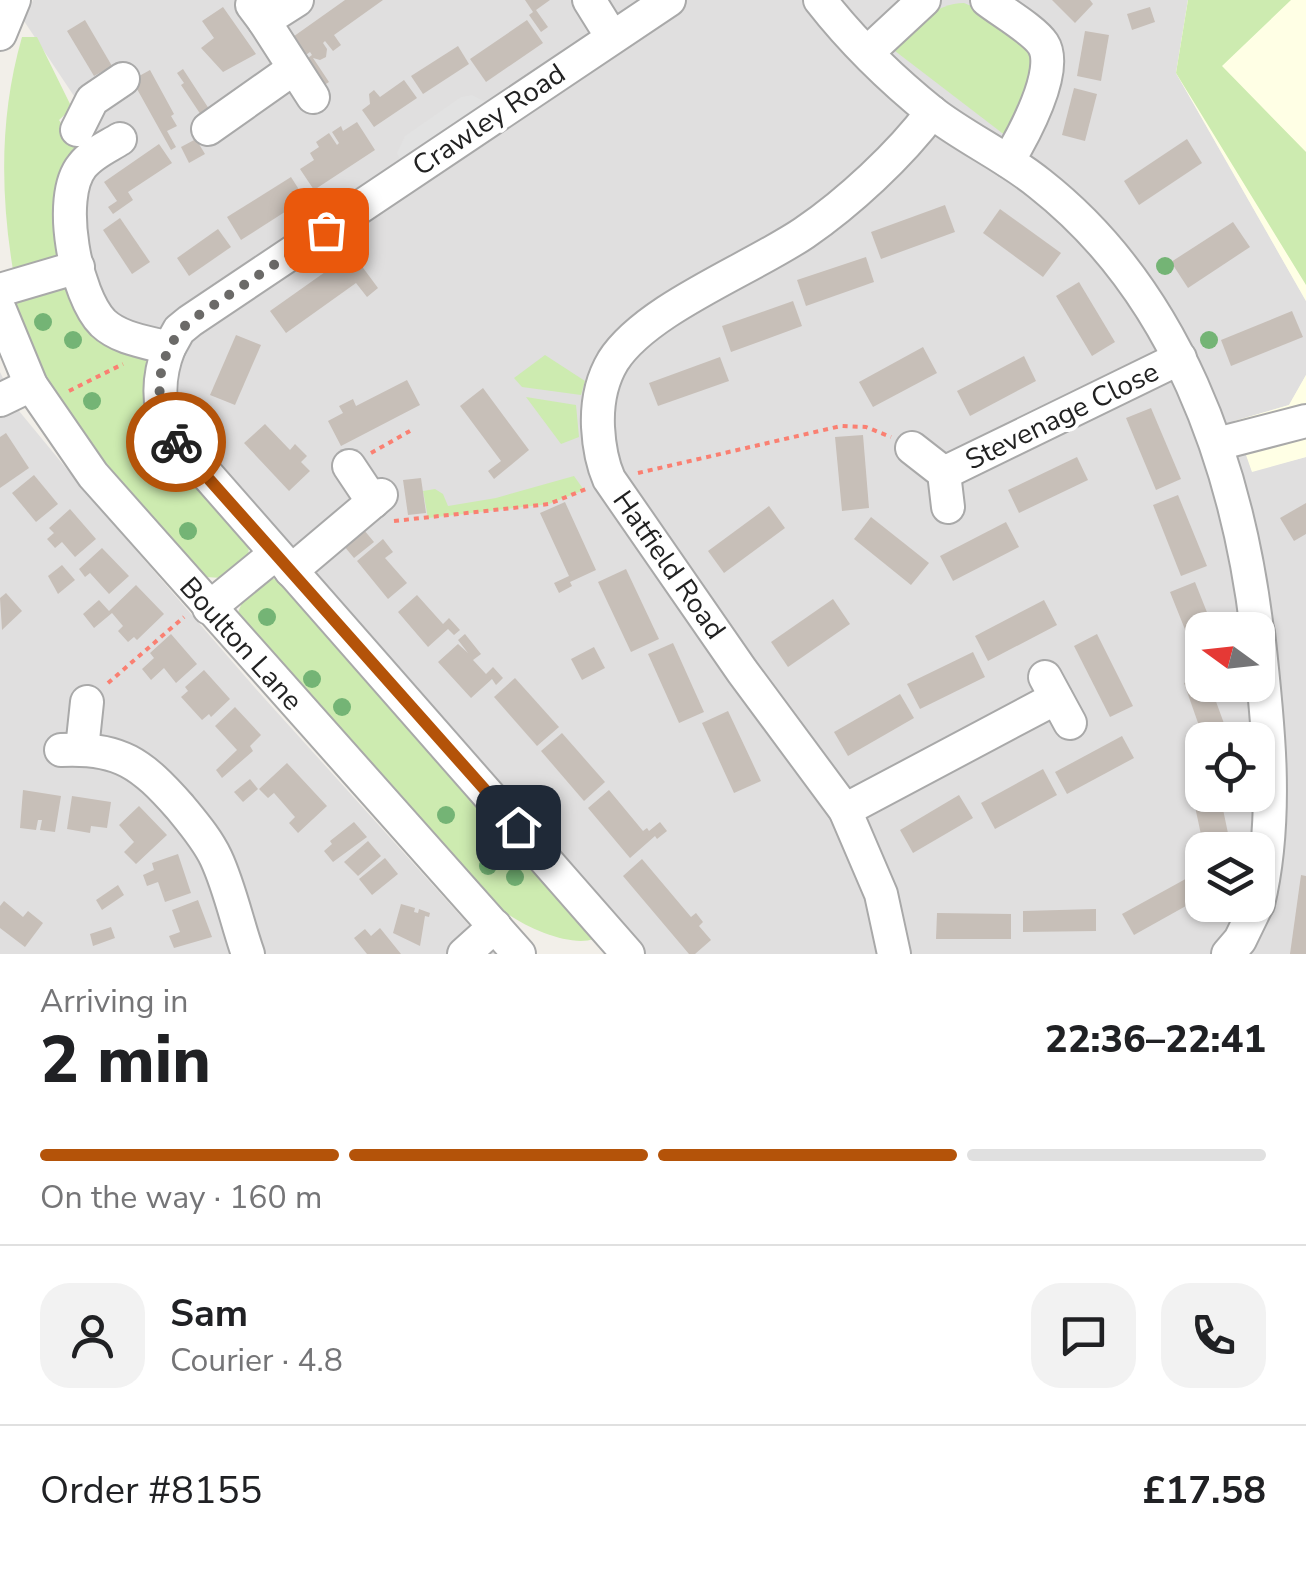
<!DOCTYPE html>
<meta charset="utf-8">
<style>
body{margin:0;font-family:"Nunito Sans",sans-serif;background:#f2f2f2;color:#202124;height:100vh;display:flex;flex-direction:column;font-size:38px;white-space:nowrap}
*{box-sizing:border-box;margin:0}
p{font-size:32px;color:#757577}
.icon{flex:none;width:55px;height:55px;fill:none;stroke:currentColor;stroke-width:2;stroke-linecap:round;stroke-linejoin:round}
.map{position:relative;height:954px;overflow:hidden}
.drawer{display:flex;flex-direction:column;background:#fff;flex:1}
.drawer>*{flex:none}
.needle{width:65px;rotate:285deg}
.fabs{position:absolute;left:1185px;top:612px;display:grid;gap:20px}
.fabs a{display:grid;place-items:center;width:90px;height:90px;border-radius:20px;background:#fff;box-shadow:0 2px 8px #0004;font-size:50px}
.pin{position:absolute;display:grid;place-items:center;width:85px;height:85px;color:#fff;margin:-42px;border-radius:20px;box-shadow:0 5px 15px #0006}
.courier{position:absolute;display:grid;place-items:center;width:100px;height:100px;margin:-50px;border:8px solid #b45309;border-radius:50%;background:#fff;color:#222;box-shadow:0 2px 12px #0007}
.headline em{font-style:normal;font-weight:800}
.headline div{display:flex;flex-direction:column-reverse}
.headline{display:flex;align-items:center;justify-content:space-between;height:170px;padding:0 40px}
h1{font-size:65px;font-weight:800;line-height:75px}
.bar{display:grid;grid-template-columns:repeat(4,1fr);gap:15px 10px;align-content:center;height:120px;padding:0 40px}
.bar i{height:12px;border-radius:8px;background:#e0e0e0}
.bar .on{background:#b45309}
.bar p{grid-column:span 4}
.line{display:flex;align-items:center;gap:25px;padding:0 40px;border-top:2px solid #e0e0e0}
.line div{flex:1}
.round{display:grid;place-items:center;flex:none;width:105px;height:105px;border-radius:30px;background:#f2f2f2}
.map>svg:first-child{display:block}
.residential{fill:#e0dfdf;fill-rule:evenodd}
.education{fill:#ffffe5}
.grass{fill:#cdebb0}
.parking{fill:#e2e2e2}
.building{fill:#c7bfb8}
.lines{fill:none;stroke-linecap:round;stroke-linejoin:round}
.minor-casing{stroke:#a9a9a9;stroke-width:36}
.path{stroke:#fa8072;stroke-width:4;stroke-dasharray:5 5;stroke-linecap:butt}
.minor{stroke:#fff;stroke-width:32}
.tree{fill:#74b475}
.done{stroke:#6b6a68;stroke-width:10;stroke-dasharray:0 18}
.route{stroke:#b45309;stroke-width:12}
.labels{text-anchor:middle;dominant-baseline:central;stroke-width:8;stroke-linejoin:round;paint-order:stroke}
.street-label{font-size:28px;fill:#222;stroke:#fff}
</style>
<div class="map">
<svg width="1306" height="954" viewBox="0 0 1306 954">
<rect width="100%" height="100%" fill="#f2efe9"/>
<!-- residential -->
<g class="residential">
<path d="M33,0H1188L1176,73L1306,301V375L1289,405L1235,421L1252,471L1306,457V954H616L106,337L61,199L74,96L24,21ZM1202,630H1258V685H1202ZM1202,740H1258V795H1202ZM1202,850H1258V905H1202Z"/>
<polygon points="0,372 19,411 94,502 256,689 495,954 0,954"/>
</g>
<!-- education -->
<g class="education">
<polygon points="1188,0 1306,0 1306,301 1176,73"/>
<polygon points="1306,375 1306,457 1252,472 1234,421 1289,405"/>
</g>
<!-- grass -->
<g class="grass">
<polygon points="1188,0 1291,0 1222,66 1306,152 1306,285 1176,73"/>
<path d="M964,3L981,10L1028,46L1037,72L1006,136L895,51C903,27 938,3 964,3Z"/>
<path d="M22,37H37L72,108L59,120L78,150L57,261L13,270C0,192 0,113 22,37Z"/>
<polygon points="67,284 149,358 152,389 249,546 248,558 223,578 205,577 97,462 43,375 16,306 20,297"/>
<polygon points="545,355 585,381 581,395 522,387 514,378"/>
<polygon points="526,397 576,405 579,437 561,444"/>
<polygon points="574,476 584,490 549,504 428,518 423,491 435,489 443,494 448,506 496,498"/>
<path d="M269,578L283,581L594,939C567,948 514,923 494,903L237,615L243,600Z"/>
</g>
<!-- parking -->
<polygon class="parking" points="472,95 491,105 407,175 397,153 405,136 461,97"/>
<!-- building -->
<g class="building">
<polygon points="345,0 383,0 334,35 341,45 333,51 325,41 323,43 327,49 326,57 320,60 313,58 329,82 318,89 301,63 312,55 310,52 303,57 290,39"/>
<polygon points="525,0 550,0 536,10 548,27 541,32 529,15 533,12"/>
<polygon points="1052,0 1090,0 1093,4 1075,23"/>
<polygon points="223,7 256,54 223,72 201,48 214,38 202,21"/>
<polygon points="1150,7 1155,22 1132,30 1127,14"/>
<polygon points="85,20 112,66 94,76 67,31"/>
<polygon points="527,20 543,43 486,82 470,59"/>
<polygon points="1085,31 1109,35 1101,81 1077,76"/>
<polygon points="458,46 469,64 423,94 411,76"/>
<polygon points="183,69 211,112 203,118 181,85 184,83 177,73"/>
<polygon points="150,70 174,114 171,116 177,126 167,131 176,147 171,150 132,80"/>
<polygon points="404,80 417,98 374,127 362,110 370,104 369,94 374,90 380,97"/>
<polygon points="1074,88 1097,94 1085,141 1062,135"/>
<polygon points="357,122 375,150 314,190 300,169 314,160 310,153 319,147 316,142 329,133 337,145 339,143 332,132 341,126 343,131"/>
<polygon points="196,139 205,154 189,163 181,147"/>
<polygon points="1187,139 1202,163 1139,205 1124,181"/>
<polygon points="159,144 172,163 128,192 133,200 113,214 108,207 117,201 104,182"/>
<polygon points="291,177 305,199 241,240 227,217"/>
<polygon points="945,205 955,232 881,259 871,232"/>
<polygon points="1000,209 1061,253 1043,277 983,233"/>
<polygon points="120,218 150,262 132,274 103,230"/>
<polygon points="1233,222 1250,247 1188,288 1171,262"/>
<polygon points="218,229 231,247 189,276 177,258"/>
<polygon points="352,253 378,288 367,297 356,283 286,333 270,311"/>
<polygon points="866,257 874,282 806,306 797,280"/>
<polygon points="1079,282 1115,342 1092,356 1056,296"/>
<polygon points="793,301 802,326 731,352 722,326"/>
<polygon points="1292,311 1303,337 1231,366 1221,340"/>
<polygon points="236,335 261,345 235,405 210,395"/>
<polygon points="923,347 937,373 873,407 859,382"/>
<polygon points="1024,356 1036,381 970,416 957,391"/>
<polygon points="720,357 729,381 658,406 649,383"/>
<polygon points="407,380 420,405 341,446 328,421 343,413 339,406 353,399 356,406"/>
<polygon points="483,388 529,450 494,479 488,471 501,461 460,406"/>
<polygon points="1151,408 1181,479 1156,490 1126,418"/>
<polygon points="265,424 290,450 295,444 307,456 301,462 310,471 289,491 244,443"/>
<polygon points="6,433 29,468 0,488 0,437"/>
<polygon points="863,435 869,508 842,511 835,437"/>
<polygon points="1077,457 1088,480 1019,513 1008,490"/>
<polygon points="34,475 58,504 36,522 12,493"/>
<polygon points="421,478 426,513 408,515 403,480"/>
<polygon points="1178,495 1207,566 1181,576 1153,505"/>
<polygon points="565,502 596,570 570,582 572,586 559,593 554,583 569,576 540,513"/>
<polygon points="1306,503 1306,534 1294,541 1280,518"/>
<polygon points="769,506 785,528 724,573 708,551"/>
<polygon points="70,509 96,539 75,557 62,542 55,548 47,539 54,533 49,528"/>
<polygon points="871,517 929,563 911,585 854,539"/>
<polygon points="1006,522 1019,547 953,581 940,556"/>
<polygon points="359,524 374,542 354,558 339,540"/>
<polygon points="383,539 393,552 385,558 407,583 388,599 357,561"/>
<polygon points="102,548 129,576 109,594 90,573 85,577 79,569"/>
<polygon points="62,565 75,580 58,594 48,576"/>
<polygon points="626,569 659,639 631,652 598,582"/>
<polygon points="1195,582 1214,630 1202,630 1202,660 1198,662 1170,592"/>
<polygon points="136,585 164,614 137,640 134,637 128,642 118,631 123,626 112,613 94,628 83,614 99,600 109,611"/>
<polygon points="6,593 22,611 2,630 0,598"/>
<polygon points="417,595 443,624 449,618 460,630 454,635 448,629 428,647 398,612"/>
<polygon points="833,599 850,624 788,667 771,642"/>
<polygon points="1044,600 1057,625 988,661 975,636"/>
<polygon points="171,634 197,664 176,683 164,668 151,680 142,669 154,658 150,653"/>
<polygon points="465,634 481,654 473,660 486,674 493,667 503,678 496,685 492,679 471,698 438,662 458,644 468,653 458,640"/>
<polygon points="1097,634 1133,706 1110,717 1074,646"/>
<polygon points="673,643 704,712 679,723 648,654"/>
<polygon points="594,647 605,668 582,680 571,659"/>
<polygon points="973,652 985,677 920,709 907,684"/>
<polygon points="204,670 230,699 211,717 209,714 202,720 181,697 188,691 185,687"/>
<polygon points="1202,676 1202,685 1210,685 1230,740 1204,740 1184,683"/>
<polygon points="515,678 559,727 537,746 494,697"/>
<polygon points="900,694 914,718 848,756 834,732"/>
<polygon points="235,707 261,735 250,746 253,751 222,778 216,770 237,750 215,726"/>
<polygon points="728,711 761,781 734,793 702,723"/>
<polygon points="562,733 605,782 584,801 541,751"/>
<polygon points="1122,736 1134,758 1067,794 1055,772"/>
<polygon points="287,763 327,806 298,833 289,823 295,817 274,793 268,798 259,789"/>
<polygon points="1202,766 1202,795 1220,795 1229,838 1203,844 1187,769"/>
<polygon points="1043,769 1057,795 995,829 981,803"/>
<polygon points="250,779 258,789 243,802 234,792"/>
<polygon points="23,790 61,796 55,832 40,830 42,820 38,820 36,830 20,828"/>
<polygon points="609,790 643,831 647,828 649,831 660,822 667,831 657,839 655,836 630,858 588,808"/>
<polygon points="959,795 973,818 913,853 900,830"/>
<polygon points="72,796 111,802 107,828 91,826 90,833 67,829"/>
<polygon points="139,806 167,835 136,864 124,852 134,842 119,825"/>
<polygon points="354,822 367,837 333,862 324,851 332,844 330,841"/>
<polygon points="368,841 381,856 358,876 344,862"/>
<polygon points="178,854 191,893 165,902 158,882 147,886 143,875 154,870 152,863"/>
<polygon points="385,858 398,874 372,895 359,879"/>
<polygon points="642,859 691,917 696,913 703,922 699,926 711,940 695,954 689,954 623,876"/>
<polygon points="1200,871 1202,897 1134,935 1122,914"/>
<polygon points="1301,875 1306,876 1306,954 1290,954"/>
<polygon points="118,885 124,895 102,910 96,900"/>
<polygon points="198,900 212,937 174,948 169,936 180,932 172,910"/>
<polygon points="4,901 23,917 28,911 43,923 25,947 0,928 0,906"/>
<polygon points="401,904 415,908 414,912 418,913 419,909 430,913 429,917 425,916 420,946 393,933"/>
<polygon points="1096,909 1096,931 1023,932 1023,911"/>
<polygon points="937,913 1011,914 1011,939 936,939"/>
<polygon points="111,927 115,938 93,946 90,934"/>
<polygon points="380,928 401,954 367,954 354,938 365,929 371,936"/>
</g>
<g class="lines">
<!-- minor casing -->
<g class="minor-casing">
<g id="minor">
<polyline points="589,0 612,37"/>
<path d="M820,0C852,41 892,80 933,113C967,139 1007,157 1040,184C1176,291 1237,464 1257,630"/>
<path d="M987,0C1001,11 1034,30 1043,44C1060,70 1022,138 1008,161"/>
<polyline points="252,5 264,21 297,0"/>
<polyline points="264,21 313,97"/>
<polyline points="0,34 14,0"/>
<polyline points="868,52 924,0"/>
<polyline points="208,129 293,69"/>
<polyline points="77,130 92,100 123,79"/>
<path d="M120,139C107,147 91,154 82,166C56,198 76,296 103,323C120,339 147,342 169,348C158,376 157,402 168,430L628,954"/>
<polyline points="0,290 78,267"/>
<polyline points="0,310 31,385 93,475 519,954"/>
<polyline points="169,348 179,330 190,321 669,0"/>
<polyline points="0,400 31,385"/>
<polyline points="1217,444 1306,421"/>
<polyline points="912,448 944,473 948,507"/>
<polyline points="349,466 373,502"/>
<polyline points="944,473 1180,358"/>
<polyline points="291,571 381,495"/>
<polyline points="209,608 275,554"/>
<path d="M1258,632C1268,720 1279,817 1258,904"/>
<polyline points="1045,677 1070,723"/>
<polyline points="82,749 87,702"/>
<path d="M61,750C120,747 142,764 180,807C193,823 207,839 216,858C230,888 237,923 248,954"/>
<polyline points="845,810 1056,698"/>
<polyline points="464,954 495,926"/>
<path d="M894,954L881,894L845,810L742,671L609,479C602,463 599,446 598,427C597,404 601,381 613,361C646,309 751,269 804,233C848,203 900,155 932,112"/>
<polyline points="1228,954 1240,940 1257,905"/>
</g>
</g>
<!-- path -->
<g class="path">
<polyline points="69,391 123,364"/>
<polyline points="371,453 410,431"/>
<polyline points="638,473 841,426 866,427 891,437"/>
<polyline points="394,521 549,504 586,489"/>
<polyline points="108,683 184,617"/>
</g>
<!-- minor -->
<use href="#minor" class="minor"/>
</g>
<!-- trees -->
<g class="tree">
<circle cx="1165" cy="266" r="9"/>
<circle cx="43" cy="322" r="9"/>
<circle cx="73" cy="340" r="9"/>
<circle cx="1209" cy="340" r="9"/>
<circle cx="92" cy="401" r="9"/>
<circle cx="188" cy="531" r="9"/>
<circle cx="267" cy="617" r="9"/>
<circle cx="312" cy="679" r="9"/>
<circle cx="342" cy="707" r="9"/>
<circle cx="446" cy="815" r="9"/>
<circle cx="488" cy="866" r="9"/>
<circle cx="515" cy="877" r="9"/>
</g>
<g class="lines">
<!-- done -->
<path class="done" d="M176,442C150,403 155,353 190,321L326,230"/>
<!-- route -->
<polyline class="route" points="176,442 518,827"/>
</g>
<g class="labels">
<!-- street labels -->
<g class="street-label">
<text transform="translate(489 120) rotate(-34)">Crawley Road</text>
<text transform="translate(1062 416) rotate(-26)">Stevenage Close</text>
<text transform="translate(669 565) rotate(55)">Hatfield Road</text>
<text transform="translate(241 644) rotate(48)">Boulton Lane</text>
</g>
</g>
</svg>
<div class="fabs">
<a><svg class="needle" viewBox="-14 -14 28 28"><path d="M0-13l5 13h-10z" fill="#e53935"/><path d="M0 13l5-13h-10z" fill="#757577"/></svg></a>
<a><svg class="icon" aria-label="locate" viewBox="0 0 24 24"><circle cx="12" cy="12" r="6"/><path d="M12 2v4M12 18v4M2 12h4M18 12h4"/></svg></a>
<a><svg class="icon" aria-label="layers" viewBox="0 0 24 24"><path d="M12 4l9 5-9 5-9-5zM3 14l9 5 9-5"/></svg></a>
</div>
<div class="pin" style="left:326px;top:230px;background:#ea580c"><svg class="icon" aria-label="bag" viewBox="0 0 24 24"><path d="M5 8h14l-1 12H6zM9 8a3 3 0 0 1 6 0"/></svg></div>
<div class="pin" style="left:518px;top:827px;background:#1f2937"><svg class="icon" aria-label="home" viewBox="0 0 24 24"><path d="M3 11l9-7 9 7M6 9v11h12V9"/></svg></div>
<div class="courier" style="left:176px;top:442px"><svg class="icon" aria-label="bike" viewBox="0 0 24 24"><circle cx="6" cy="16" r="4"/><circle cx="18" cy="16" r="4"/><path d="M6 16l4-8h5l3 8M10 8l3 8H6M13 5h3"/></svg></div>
</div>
<section class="drawer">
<div class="headline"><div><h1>2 min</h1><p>Arriving in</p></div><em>22:36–22:41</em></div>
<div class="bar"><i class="on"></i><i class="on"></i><i class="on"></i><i></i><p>On the way · 160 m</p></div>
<div class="line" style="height:180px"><a class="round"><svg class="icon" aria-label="person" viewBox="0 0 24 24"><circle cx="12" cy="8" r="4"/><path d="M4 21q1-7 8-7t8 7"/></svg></a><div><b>Sam</b><p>Courier · 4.8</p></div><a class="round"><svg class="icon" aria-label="chat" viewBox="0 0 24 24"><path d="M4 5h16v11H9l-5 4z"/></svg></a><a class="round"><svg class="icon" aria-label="phone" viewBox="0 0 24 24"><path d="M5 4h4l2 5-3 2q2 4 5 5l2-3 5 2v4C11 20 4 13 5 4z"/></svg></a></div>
<div class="line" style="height:130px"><div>Order #8155</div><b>£17.58</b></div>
</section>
